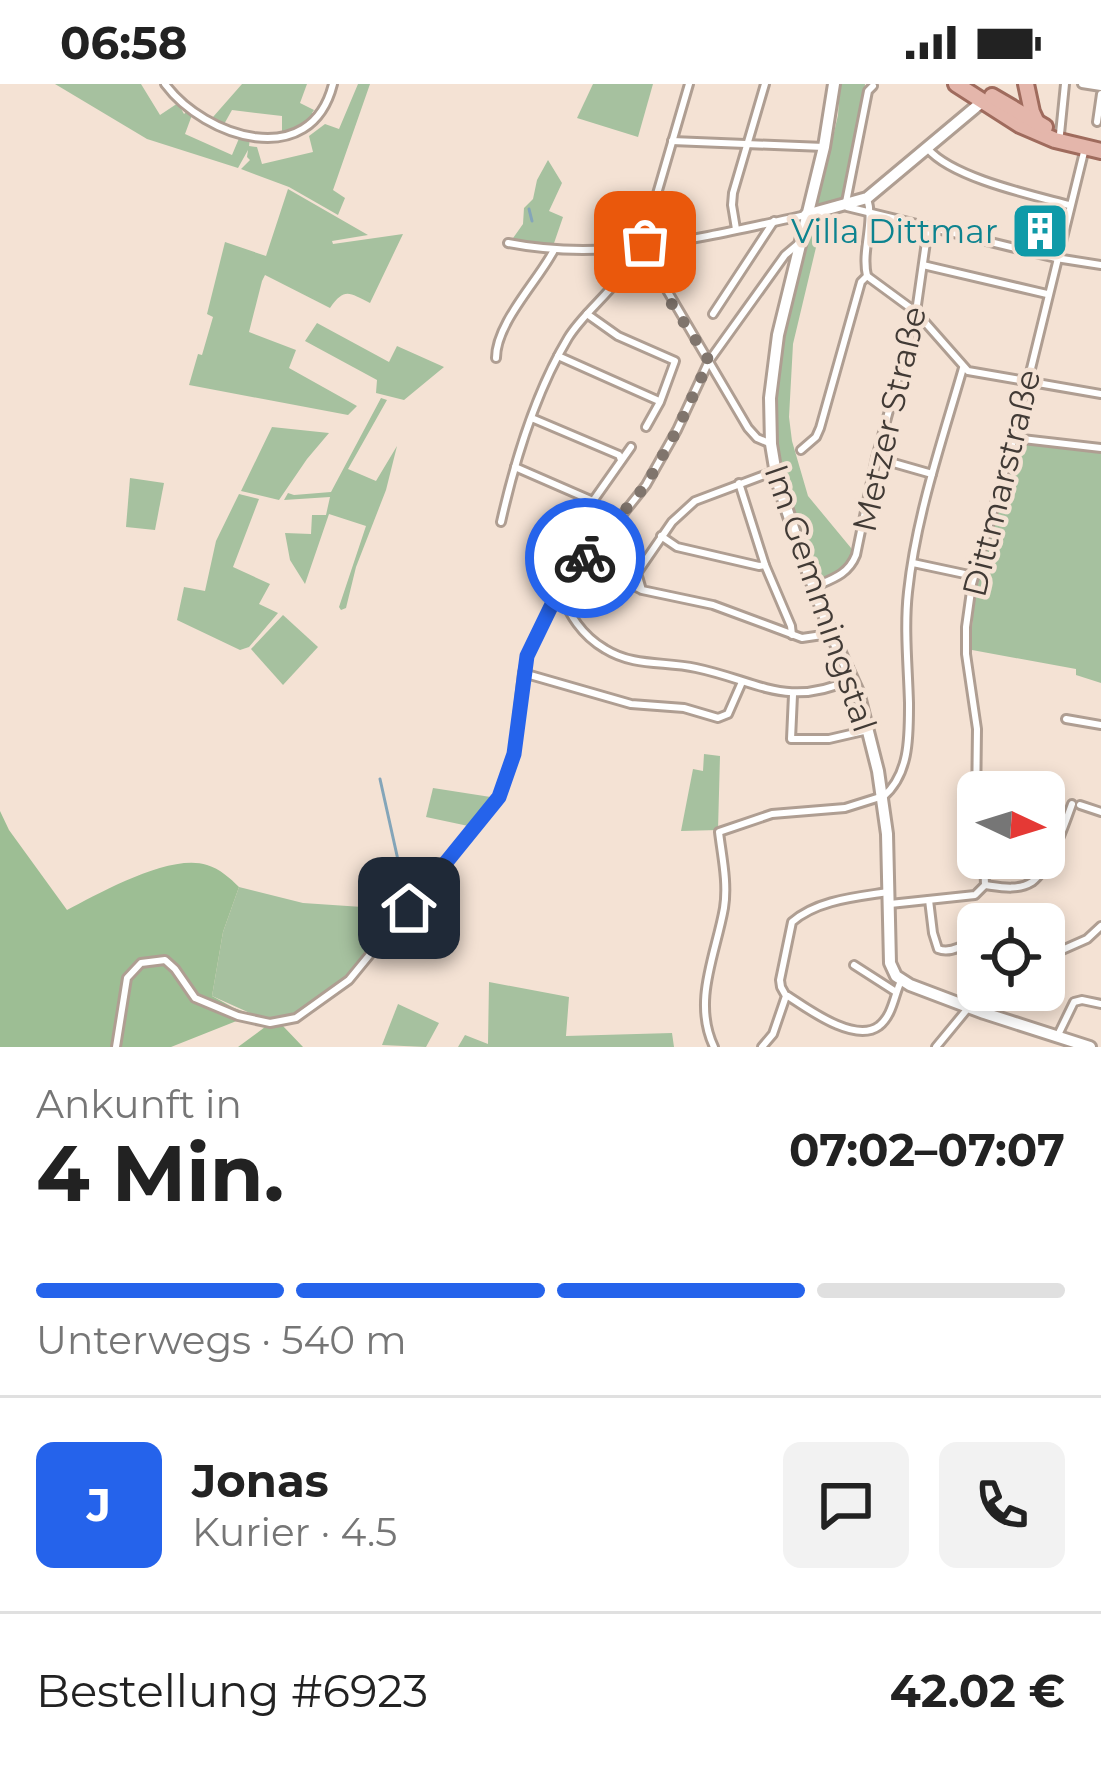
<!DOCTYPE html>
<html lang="de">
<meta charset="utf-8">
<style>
body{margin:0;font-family:Montserrat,sans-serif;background:#f2f2f2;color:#222;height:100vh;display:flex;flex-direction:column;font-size:45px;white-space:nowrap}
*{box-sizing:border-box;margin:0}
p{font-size:39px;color:#767676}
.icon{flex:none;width:66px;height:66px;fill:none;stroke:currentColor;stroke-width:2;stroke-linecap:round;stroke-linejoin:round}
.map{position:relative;height:963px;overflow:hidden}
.drawer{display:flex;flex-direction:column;background:#fff;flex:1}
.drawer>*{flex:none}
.needle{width:78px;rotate:94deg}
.tools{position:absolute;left:957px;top:687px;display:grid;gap:24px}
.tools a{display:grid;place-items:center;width:108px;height:108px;border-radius:18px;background:#fff;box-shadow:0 6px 18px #0003;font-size:60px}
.pin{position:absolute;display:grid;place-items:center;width:102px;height:102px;color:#fff;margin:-51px;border-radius:24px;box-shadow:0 6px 18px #0006}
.courier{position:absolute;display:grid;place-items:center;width:120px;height:120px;margin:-60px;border:9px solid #2563eb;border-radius:50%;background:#fff;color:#222;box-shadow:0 3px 15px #0007}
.head em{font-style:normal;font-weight:700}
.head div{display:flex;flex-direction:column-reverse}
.head{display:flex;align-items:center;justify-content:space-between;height:204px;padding:0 36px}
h1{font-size:78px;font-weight:700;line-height:90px}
.bar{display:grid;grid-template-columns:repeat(4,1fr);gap:18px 12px;align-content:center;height:144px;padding:0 36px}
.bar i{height:15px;border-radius:9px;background:#e0e0e0}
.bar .selected{background:#2563eb}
.bar p{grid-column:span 4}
.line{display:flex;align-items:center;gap:30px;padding:0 36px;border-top:3px solid #e0e0e0}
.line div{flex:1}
.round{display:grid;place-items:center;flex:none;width:126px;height:126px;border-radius:18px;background:#f2f2f2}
.status{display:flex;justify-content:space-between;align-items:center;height:84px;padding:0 60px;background:#fff;direction:ltr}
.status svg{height:33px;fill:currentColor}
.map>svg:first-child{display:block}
.green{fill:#a6c19f}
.forest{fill:#9dbe94}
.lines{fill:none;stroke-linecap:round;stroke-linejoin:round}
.stream{stroke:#84a5b9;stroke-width:3}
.street-casing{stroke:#af9e92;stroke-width:12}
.secondary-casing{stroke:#af9e92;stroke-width:16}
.primary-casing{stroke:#9f6b5d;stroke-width:20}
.street{stroke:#fff;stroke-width:6}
.secondary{stroke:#fff;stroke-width:10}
.primary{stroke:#e4b6ab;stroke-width:14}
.done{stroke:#80756d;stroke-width:12;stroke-dasharray:0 21.6}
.route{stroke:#2563eb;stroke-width:15}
.labels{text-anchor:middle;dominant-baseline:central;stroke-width:9;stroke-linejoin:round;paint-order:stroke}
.culture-label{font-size:33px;fill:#0d838f;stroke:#f4e2d4;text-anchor:end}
.street-label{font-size:33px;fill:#413a35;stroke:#f4e2d4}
</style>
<div class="status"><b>06:58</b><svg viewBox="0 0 49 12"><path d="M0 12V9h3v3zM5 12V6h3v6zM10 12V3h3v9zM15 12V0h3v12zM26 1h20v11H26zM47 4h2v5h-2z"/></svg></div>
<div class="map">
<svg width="1101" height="963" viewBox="0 0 1101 963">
<rect width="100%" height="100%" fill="#f4e2d4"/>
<!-- green -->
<g class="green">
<polygon points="55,0 141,0 160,31 178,19 184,30 187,27 192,31 185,50 232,71 240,52 250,54 249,62 257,63 262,80 313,68 309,52 325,40 339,45 358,0 370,0 333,106 345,114 338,131 289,103 241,85 250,76 247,73 248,66 238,84 147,55"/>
<polygon points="242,0 307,0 300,19 314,26 312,29 314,31 303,41 282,50 282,32 232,26 223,42 213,33"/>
<polygon points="593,0 653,0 638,53 577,34"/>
<polygon points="840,0 865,0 864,14 843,118 817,123 838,31"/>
<polygon points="548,76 562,99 549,127 563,133 552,165 511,157 523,140 524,124 533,115 537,96"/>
<path d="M288,105L368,151L332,157L333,160L403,150L370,219C349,209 345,203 330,224L265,191L262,197L249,248L296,266L289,284L357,322L348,331L189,301L198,270L202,271L213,233L207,230L225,158L266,172Z"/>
<path d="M823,134L793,260L789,333L792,357L808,412L851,464C853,483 835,491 820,496L813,491C801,453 785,415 778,375C764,296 792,215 811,139Z"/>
<polygon points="317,239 389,278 397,262 444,283 404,316 376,309 377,296 305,257"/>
<polygon points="381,314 387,316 348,385 376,397 397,362 386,406 356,483 346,524 341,526 339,523 366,442 329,430 305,500 290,476 285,449 311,450 312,431 326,431 330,413 284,416 288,409 294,411 331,408"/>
<polygon points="272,343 329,349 307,375 279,416 241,407"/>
<path d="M1018,358L1101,368V599L1076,591V585L972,566C968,506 1001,418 1018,358Z"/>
<polygon points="130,394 164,399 155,446 126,443"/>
<polygon points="239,410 259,415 233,483 270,500 259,520 278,529 249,563 240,566 177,536 184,503 205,507 216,457"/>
<polygon points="283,531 318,563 283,601 251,565"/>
<polygon points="704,670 720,672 718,746 681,747 693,685 703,687"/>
<polygon points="433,704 497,714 473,743 426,733"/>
<path d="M239,803L303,819L407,826C367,872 334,920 274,940L212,912L223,848Z"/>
<polygon points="489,898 569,913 566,952 672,949 674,963 458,963 465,951 488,960"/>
<polygon points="398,920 439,939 426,963 382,961"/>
</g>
<!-- forest -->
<path class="forest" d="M0,727L9,746L67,826C100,809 170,769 207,781C220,785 230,794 239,803L223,848L212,912L234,924L283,942L303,963H238L265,943L239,936L171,963H0Z"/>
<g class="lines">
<!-- stream -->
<g class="stream">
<polyline points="529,125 532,137"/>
<polyline points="380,695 398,776"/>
<polyline points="399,781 406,818"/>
</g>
<!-- street casing -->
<g class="street-casing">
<g id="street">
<path d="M165,0C205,54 311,88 333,0"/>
<polyline points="689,0 645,151 648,174 748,344 757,354 769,359"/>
<polyline points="1082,0 1101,3"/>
<polyline points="1097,38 1101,10"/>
<polyline points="1060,50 1065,0"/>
<polyline points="672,57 824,63"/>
<path d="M928,65C953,94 1032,111 1069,121"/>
<polyline points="846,118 868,7 873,2"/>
<polyline points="847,123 1056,174 1101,181"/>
<polyline points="736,145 732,121 733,109 765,0"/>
<path d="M508,159C609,179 708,152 806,131"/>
<polyline points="923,181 1047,210"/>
<polyline points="867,192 916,228 968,287 1101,310"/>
<polyline points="587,230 618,252 675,277 660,318 646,343"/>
<polyline points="713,230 774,137"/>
<polyline points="558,272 659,317"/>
<path d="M496,274C496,239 538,197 554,166"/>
<polyline points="534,335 619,371 621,376"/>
<polyline points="1014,354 1101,364"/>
<path d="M801,366L816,353L820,344L861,198L867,192C861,166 875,139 867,114"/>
<polyline points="876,374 932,390"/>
<polyline points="515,383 593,417"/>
<polyline points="739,399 765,481 791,542 792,551"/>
<path d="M501,438C515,376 535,309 568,254C587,223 626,199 635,164"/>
<polyline points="569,442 593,417 631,363"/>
<polyline points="661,452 677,463 759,482 765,481"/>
<polyline points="913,479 974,492"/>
<polyline points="637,489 672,438 695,417 775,387"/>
<path d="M814,503C832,495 848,491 856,471L876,374L916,228L928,144"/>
<polyline points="642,506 632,501 637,489 642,506 713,521 802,554 829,550"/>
<path d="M559,507C570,531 581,551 605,565C634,583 664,577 696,584C758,597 787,625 852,595"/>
<polyline points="523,589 631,620 684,624 718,634 728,630 742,598"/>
<polyline points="793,611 791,655 829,655 868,646"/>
<polyline points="1066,635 1101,641"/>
<path d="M883,713C910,690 909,652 909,619C908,582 904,544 908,508C916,432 942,357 963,284"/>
<polyline points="1080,721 1101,728"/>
<polyline points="978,738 976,724 977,645 966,570 966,543 972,500 1014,354 1085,64"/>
<path d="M985,801C1000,803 1018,807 1032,798C1049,786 1065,740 1072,720"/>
<path d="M929,816L933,849L938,865C950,870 968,861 975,851"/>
<polyline points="890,820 975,811 985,801 984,774"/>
<polyline points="1044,874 1087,855 1101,842"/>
<polyline points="854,881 896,908"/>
<path d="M788,912C808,925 855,960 879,942C893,931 894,911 901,897"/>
<polyline points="1057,953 1074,918 1082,916 1101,920"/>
<polyline points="116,963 127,894 141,879 165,876 175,885 195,914 238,932 270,939 296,934 349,896 499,713 514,670 523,589 527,572 552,519 575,484 603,455 646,401 677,346 709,277 785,171 798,160"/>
<path d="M714,963C692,917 716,870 724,824C728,799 722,773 719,748L772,730L845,724L880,713"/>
<path d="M762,963L773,950L786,912L781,903L780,896L792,838C817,816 856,813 888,808"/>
<polyline points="936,963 983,906"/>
</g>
</g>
<!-- secondary casing -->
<g class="secondary-casing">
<g id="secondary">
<polyline points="834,0 824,63 778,251 770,314 771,360 777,396 804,477 831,549 858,608 878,687 887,750 890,879 896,892 910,901 984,929 1090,963"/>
<polyline points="806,131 867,114 983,17"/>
</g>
</g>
<!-- primary casing -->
<g class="primary-casing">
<g id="primary">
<polyline points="956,0 1020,41 1055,56 1101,67"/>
<polyline points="1026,0 1032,28 1038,41"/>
<polyline points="992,12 1045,43"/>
</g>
</g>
<!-- street -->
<use href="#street" class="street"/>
<!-- secondary -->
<use href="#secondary" class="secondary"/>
<!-- primary -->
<use href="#primary" class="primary"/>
</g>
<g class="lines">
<!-- done -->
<path class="done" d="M585,474L646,401L677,346L709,277C687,240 653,201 645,158"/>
<!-- route -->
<polyline class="route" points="409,824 499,713 514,670 527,572 559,506 585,474"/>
</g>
<!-- icons -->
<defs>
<g id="building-square" transform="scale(3)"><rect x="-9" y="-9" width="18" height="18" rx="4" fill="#0f9aa8" stroke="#f4e2d4"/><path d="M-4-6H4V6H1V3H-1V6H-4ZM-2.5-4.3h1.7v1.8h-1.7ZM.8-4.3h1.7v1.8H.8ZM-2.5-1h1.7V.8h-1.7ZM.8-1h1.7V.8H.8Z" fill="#fff"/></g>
</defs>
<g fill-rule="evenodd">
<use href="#building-square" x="1040" y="147"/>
</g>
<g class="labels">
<!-- culture labels -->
<g class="culture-label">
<text x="998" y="147">Villa Dittmar</text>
</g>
<!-- street labels -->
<g class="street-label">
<text transform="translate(889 335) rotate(-77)">Metzer Straße</text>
<text transform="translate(1001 399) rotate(-76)">Dittmarstraße</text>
<text transform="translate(821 514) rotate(71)">Im Gemmingstal</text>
</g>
</g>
</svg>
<div class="tools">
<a><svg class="needle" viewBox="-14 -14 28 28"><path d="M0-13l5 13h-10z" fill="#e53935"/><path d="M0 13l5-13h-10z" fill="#767676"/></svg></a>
<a><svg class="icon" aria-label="locate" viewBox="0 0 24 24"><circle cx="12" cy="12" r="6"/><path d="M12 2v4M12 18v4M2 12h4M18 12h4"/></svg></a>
</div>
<div class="pin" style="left:645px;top:158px;background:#ea580c"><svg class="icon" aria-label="bag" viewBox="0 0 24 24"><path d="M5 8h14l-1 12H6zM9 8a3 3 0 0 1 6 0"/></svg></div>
<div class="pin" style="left:409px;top:824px;background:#1f2937"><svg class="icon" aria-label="home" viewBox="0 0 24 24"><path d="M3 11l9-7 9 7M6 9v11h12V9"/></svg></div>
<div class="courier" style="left:585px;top:474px"><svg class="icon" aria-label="bike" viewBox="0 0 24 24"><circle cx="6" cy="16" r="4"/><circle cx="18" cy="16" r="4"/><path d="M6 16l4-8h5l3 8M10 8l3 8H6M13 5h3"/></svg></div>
</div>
<section class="drawer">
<div class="head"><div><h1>4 Min.</h1><p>Ankunft in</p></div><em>07:02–07:07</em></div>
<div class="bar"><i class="selected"></i><i class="selected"></i><i class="selected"></i><i></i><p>Unterwegs · 540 m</p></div>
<div class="line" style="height:216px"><b class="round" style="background:#2563eb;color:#fff">J</b><div><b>Jonas</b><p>Kurier · 4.5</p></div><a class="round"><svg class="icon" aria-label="chat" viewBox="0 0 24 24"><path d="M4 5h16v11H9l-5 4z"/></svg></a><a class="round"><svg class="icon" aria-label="phone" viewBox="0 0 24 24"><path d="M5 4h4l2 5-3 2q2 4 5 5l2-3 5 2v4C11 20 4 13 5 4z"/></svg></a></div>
<div class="line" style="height:156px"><div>Bestellung #6923</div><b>42.02 €</b></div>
</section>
